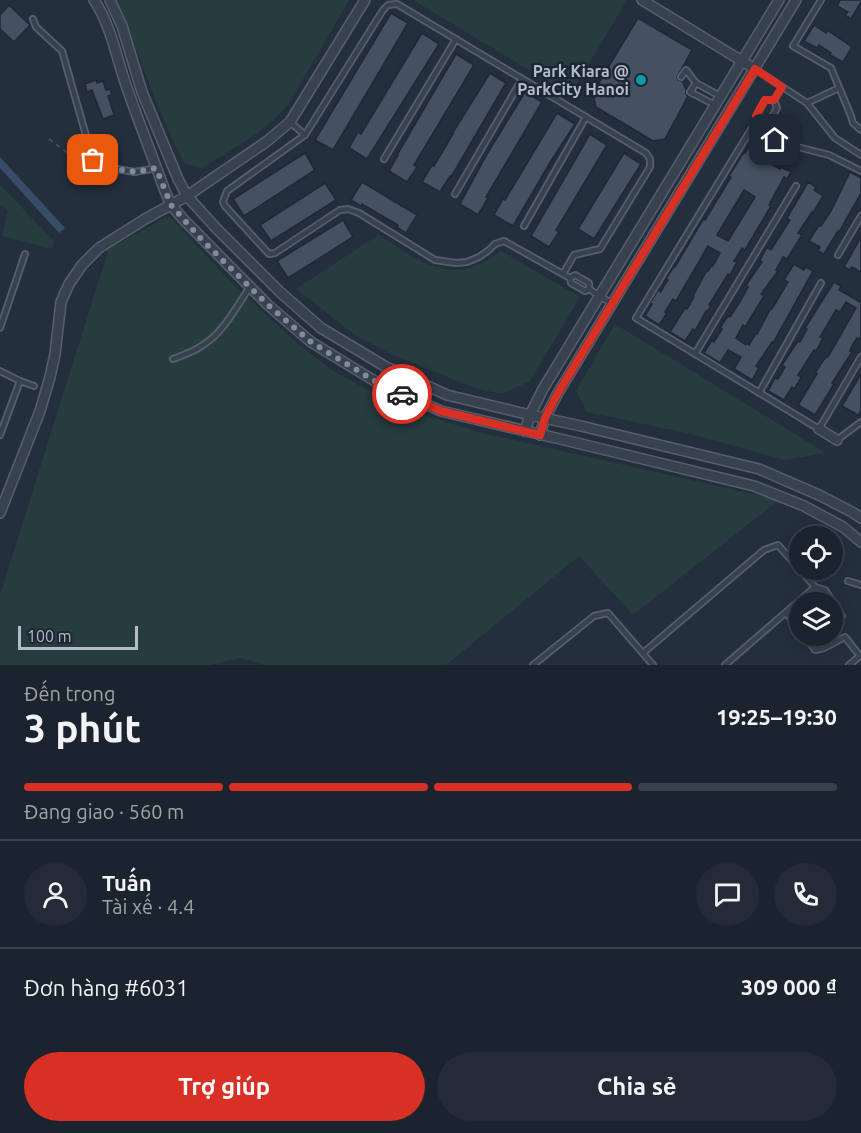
<!DOCTYPE html>
<html lang="vi">
<meta charset="utf-8">
<style>
body{margin:0;font-family:Ubuntu,sans-serif;background:#242b36;color:#f1f3f6;height:100vh;display:flex;flex-direction:column;font-size:22px;white-space:nowrap}
*{box-sizing:border-box;margin:0}
p{font-size:20px;color:#a0a4aa}
.icon{flex:none;width:33px;height:33px;fill:none;stroke:currentColor;stroke-width:2;stroke-linecap:round;stroke-linejoin:round}
.map{position:relative;height:665px;overflow:hidden}
.details{display:flex;flex-direction:column;background:#1b232e;flex:1}
.details>*{flex:none}
.buttons{position:absolute;left:789px;top:526px;display:grid;gap:12px}
.buttons a{display:grid;place-items:center;width:54px;height:54px;border-radius:50%;background:#1b232e;box-shadow:0 3px 15px #0003,0 0 0 2px #39404a;font-size:30px}
.scale{position:absolute;left:18px;bottom:15px;width:120px;box-sizing:border-box;padding-left:6px;border:3px solid #b4bcc9;border-top:0;font-size:16px;line-height:21px;white-space:nowrap;color:#b4bcc9;-webkit-text-stroke:4px #1d2633;paint-order:stroke}
.pin{position:absolute;display:grid;place-items:center;width:51px;height:51px;color:#fff;margin:-26px;border-radius:12px;box-shadow:0 3px 9px #0006}
.courier{position:absolute;display:grid;place-items:center;width:60px;height:60px;margin:-30px;border:4px solid #d93025;border-radius:50%;background:#fff;color:#222;box-shadow:0 2px 8px #0007}
.overview em{font-style:normal;font-weight:700}
.overview div{display:flex;flex-direction:column-reverse}
.overview{display:flex;align-items:center;justify-content:space-between;height:102px;padding:0 24px}
h1{font-size:39px;font-weight:700;line-height:45px}
.bar{display:grid;grid-template-columns:repeat(4,1fr);gap:9px 6px;align-content:center;height:72px;padding:0 24px}
.bar i{height:8px;border-radius:4px;background:#39404a}
.bar .selected{background:#d93025}
.bar p{grid-column:span 4}
.line{display:flex;align-items:center;gap:15px;padding:0 24px;border-top:2px solid #39404a}
.line div{flex:1}
.round{display:grid;place-items:center;flex:none;width:63px;height:63px;border-radius:32px;background:#242b36}
.cta{display:flex;gap:12px;margin-top:auto;padding:12px 24px}
.cta a{flex:1;height:69px;border-radius:36px;background:#d93025;color:#fff;font-size:24px;font-weight:700;line-height:69px;text-align:center}
.cta a+a{background:#242b36;color:#f1f3f6}
.map>svg:first-child{display:block}
.green{fill:#263c3f}
.water{fill:#394c67}
.building{fill:#455162;stroke:#1f2835;stroke-width:1.5;fill-rule:evenodd}
.lines{fill:none;stroke-linecap:round;stroke-linejoin:round}
.lane-casing{stroke:#565f6c;stroke-width:8}
.street-casing{stroke:#565f6c;stroke-width:12}
.path{stroke:#44595c;stroke-width:1.5;stroke-dasharray:4.5 4.5;stroke-linecap:butt}
.lane{stroke:#38414e;stroke-width:4.5}
.street{stroke:#38414e;stroke-width:9}
.done{stroke:#828b98;stroke-width:6;stroke-dasharray:0 10.8}
.route{stroke:#d93025;stroke-width:8}
.culture-dot{fill:#0f9aa8;stroke:#1d2633;stroke-width:2}
.labels{text-anchor:middle;dominant-baseline:central;stroke-width:5;stroke-linejoin:round;paint-order:stroke}
.poi-label{font-size:16px;font-weight:bold;fill:#b4bcc9;stroke:#1d2633;text-anchor:end}
</style>
<div class="map">
<svg width="861" height="665" viewBox="0 0 861 665">
<rect width="100%" height="100%" fill="#242f3e"/>
<!-- green -->
<g class="green">
<path d="M118,0H349L290,102C268,131 232,149 202,168L185,164C157,112 139,55 118,0Z"/>
<polygon points="413,0 627,0 570,95"/>
<polygon points="0,185 54,241 52,249 2,236 8,210 0,206"/>
<polygon points="169,216 238,289 298,344 333,371 404,409 482,433 779,500 633,615 579,556 446,665 264,665 241,658 210,665 0,665 0,595 109,248"/>
<path d="M378,235C424,263 451,289 501,251L580,297L530,381L502,394L474,388L389,353L355,335L296,289Z"/>
<polygon points="615,324 826,453 785,460 691,434 587,412 576,391"/>
</g>
<!-- water -->
<polygon class="water" points="0,157 65,228 59,233 0,168"/>
<!-- building -->
<g class="building">
<polygon points="840,0 861,0 861,2 851,19 845,15 848,12 837,6"/>
<polygon points="9,5 30,25 14,42 0,29 0,15"/>
<polygon points="391,13 408,23 333,150 315,140"/>
<polygon points="638,18 692,50 677,77 678,80 682,81 686,89 686,94 688,96 665,139 653,141 596,107 594,98 601,88 597,86"/>
<polygon points="814,25 826,33 827,30 852,47 843,62 830,55 831,53 819,45 817,48 804,41"/>
<polygon points="422,33 439,44 367,159 349,148 358,132 361,134"/>
<polygon points="456,54 474,65 414,165 417,167 407,182 389,171 398,155 397,155"/>
<polygon points="490,73 506,83 451,177 450,176 440,192 422,182 432,165 434,166 453,134 452,134"/>
<polygon points="96,80 97,83 103,81 106,90 110,89 112,95 108,96 114,115 103,119 92,90 87,92 85,84"/>
<polygon points="525,92 542,102 486,197 488,198 478,215 460,204 487,154"/>
<polygon points="557,113 575,124 551,161 513,226 494,215 503,199 505,200"/>
<polygon points="590,134 607,145 556,230 559,232 549,247 531,236"/>
<path d="M753,140L768,149L762,159L780,169L781,167L791,172L787,179L784,177L769,205L771,206L745,250L742,248L734,261L737,262L730,275L728,274L709,305L711,306L707,312L706,311L695,331L693,329L685,341L670,332L685,308L687,309L694,297L693,296L707,270L708,271L712,265L713,266L720,253L708,246L676,301L673,299L665,312L667,313L659,325L645,316L652,304L650,303L658,290L661,292L664,286L668,280L666,279L674,266L675,267L704,218L705,220L731,177L729,176L744,152L745,153ZM744,190L755,197L728,241L717,235Z"/>
<polygon points="305,153 315,170 244,216 233,199"/>
<polygon points="624,153 641,164 594,239 578,229"/>
<polygon points="850,172 861,178 861,193 839,232 838,231 824,254 818,251 820,247 809,241 819,225 821,226 831,211"/>
<polygon points="362,182 417,215 406,233 397,227 398,225 391,221 362,204 361,206 351,200"/>
<polygon points="808,182 816,187 814,190 823,196 813,213 812,212 798,233 802,235 787,259 783,257 776,270 778,271 761,294 764,296 745,327 743,325 736,338 746,345 747,343 749,345 756,333 757,334 771,308 772,309 788,282 784,280 794,264 804,270 806,267 813,271 773,343 772,342 756,366 759,368 752,380 734,369 741,357 730,351 728,350 720,363 704,353 712,340 714,342 722,329 720,328 728,316 730,317 741,300 748,287 746,285 762,262 760,260 767,247 771,250 790,220 787,218"/>
<polygon points="325,183 336,200 271,241 260,225"/>
<polygon points="343,220 353,237 288,278 277,261"/>
<polygon points="861,237 861,272 852,267 850,270 844,267"/>
<polygon points="834,282 841,286 839,290 860,302 861,300 861,336 859,339 857,338 853,344 850,351 852,352 832,383 834,384 815,415 798,405 817,374 815,373 823,361 826,357 828,357 856,308 846,302 840,312 836,310 820,337 823,338 816,351 814,350 798,375 801,377 798,383 794,389 792,387 784,400 768,391 775,378 778,379 785,367 782,365 798,341 800,342 807,329 805,328"/>
<polygon points="861,374 861,411 858,415 842,406"/>
</g>
<g class="lines">
<!-- lane casing -->
<g class="lane-casing">
<g id="lane">
<polyline points="821,0 793,46 831,68 851,116 853,123 861,130"/>
<polyline points="33,19 36,27 62,51 93,160 97,166 135,172 156,168"/>
<polyline points="755,69 807,103 835,138 861,155"/>
<polyline points="681,77 686,70 696,83 690,92 715,105"/>
<polyline points="696,83 720,96"/>
<polyline points="807,103 839,88"/>
<polyline points="290,122 305,135"/>
<polyline points="761,123 769,122 777,108 774,100 782,87"/>
<polyline points="761,123 756,116 765,100 774,100"/>
<polyline points="384,159 456,39"/>
<polyline points="861,171 829,155 794,146 775,140 753,126 636,318 819,429 861,357"/>
<polyline points="455,194 522,79"/>
<polyline points="524,226 586,117"/>
<polyline points="838,255 861,216"/>
<polyline points="563,274 574,255 600,249 650,167 650,159 646,153 397,4 388,5 383,10 305,135 227,191 223,202 225,206 269,254 275,253 340,210 348,209 359,213 435,260 456,263 467,262 479,257 489,250 495,244 504,241 570,278 571,283 585,291 589,289 611,303"/>
<polyline points="570,278 575,275 589,283 589,289"/>
<polyline points="0,328 25,254"/>
<polyline points="695,354 796,186"/>
<path d="M173,359C183,355 194,352 203,345C224,332 236,307 250,287"/>
<polyline points="0,371 20,381 34,386"/>
<polyline points="759,393 821,283"/>
<polyline points="0,435 20,381"/>
<polyline points="837,440 861,422"/>
<polyline points="848,581 861,585"/>
<polyline points="815,587 825,590 842,616"/>
<polyline points="786,613 800,629"/>
<polyline points="805,636 815,650 824,648 845,637 860,656 849,665"/>
<polyline points="643,653 764,550 778,545 800,570"/>
<polyline points="533,665 594,616 608,613 653,665"/>
<polyline points="725,665 815,587 800,570"/>
</g>
</g>
<!-- street casing -->
<g class="street-casing">
<g id="street">
<path d="M94,0C112,27 117,61 128,91C140,125 153,158 165,191L171,205L184,220L268,305L311,342L378,383L441,411L577,443L754,486L804,506L843,527L861,542"/>
<polyline points="110,0 122,26 142,92 178,179 187,196 216,228 280,292 321,328 386,367 447,395 530,415 581,426 759,469 819,495 852,512 861,518"/>
<polyline points="642,0 755,69"/>
<polyline points="819,429 837,440"/>
<polyline points="525,431 530,415 543,389 779,0"/>
<polyline points="540,435 545,418 558,393 796,0"/>
<polyline points="0,513 40,411 50,377 55,354 61,302 69,284 82,265 99,248 145,219 187,196 266,142 290,122 365,0"/>
</g>
</g>
<!-- path -->
<polyline class="path" points="49,139 76,159 87,163"/>
<!-- lane -->
<use href="#lane" class="lane"/>
<!-- street -->
<use href="#street" class="street"/>
</g>
<g class="lines">
<!-- done -->
<polyline class="done" points="93,160 97,166 135,172 156,168 171,205 202,240 268,305 311,342 378,383 402,394"/>
<!-- route -->
<polyline class="route" points="402,394 441,411 540,435 545,418 558,393 755,69 782,87 774,100 765,100 756,116 761,123 758,129 775,140"/>
</g>
<!-- markers -->
<circle class="culture-dot" cx="641" cy="80" r="6"/>
<g class="labels">
<!-- poi labels -->
<g class="poi-label">
<text x="629" y="71">Park Kiara @<tspan x="629" dy="18">ParkCity Hanoi</tspan></text>
</g>
</g>
</svg>
<div class="buttons">
<a><svg class="icon" aria-label="locate" viewBox="0 0 24 24"><circle cx="12" cy="12" r="6"/><path d="M12 2v4M12 18v4M2 12h4M18 12h4"/></svg></a>
<a><svg class="icon" aria-label="layers" viewBox="0 0 24 24"><path d="M12 4l9 5-9 5-9-5zM3 14l9 5 9-5"/></svg></a>
</div>
<div class="scale">100 m</div>
<div class="pin" style="left:93px;top:160px;background:#ea580c"><svg class="icon" aria-label="bag" viewBox="0 0 24 24"><path d="M5 8h14l-1 12H6zM9 8a3 3 0 0 1 6 0"/></svg></div>
<div class="pin" style="left:775px;top:140px;background:#1f2937"><svg class="icon" aria-label="home" viewBox="0 0 24 24"><path d="M3 11l9-7 9 7M6 9v11h12V9"/></svg></div>
<div class="courier" style="left:402px;top:394px"><svg class="icon" aria-label="car" viewBox="0 0 24 24"><path d="M5 17H2v-5l4-1 3-4h7l3 4 3 1v5h-3M9 17h6M6 11h13"/><circle cx="7" cy="17" r="2"/><circle cx="17" cy="17" r="2"/></svg></div>
</div>
<section class="details">
<div class="overview"><div><h1>3 phút</h1><p>Đến trong</p></div><em>19:25–19:30</em></div>
<div class="bar"><i class="selected"></i><i class="selected"></i><i class="selected"></i><i></i><p>Đang giao · 560 m</p></div>
<div class="line" style="height:108px"><a class="round"><svg class="icon" aria-label="person" viewBox="0 0 24 24"><circle cx="12" cy="8" r="4"/><path d="M4 21q1-7 8-7t8 7"/></svg></a><div><b>Tuấn</b><p>Tài xế · 4.4</p></div><a class="round"><svg class="icon" aria-label="chat" viewBox="0 0 24 24"><path d="M4 5h16v11H9l-5 4z"/></svg></a><a class="round"><svg class="icon" aria-label="phone" viewBox="0 0 24 24"><path d="M5 4h4l2 5-3 2q2 4 5 5l2-3 5 2v4C11 20 4 13 5 4z"/></svg></a></div>
<div class="line" style="height:78px"><div>Đơn hàng #6031</div><b>309 000 ₫</b></div>
<div class="cta"><a>Trợ giúp</a><a>Chia sẻ</a></div>
</section>
